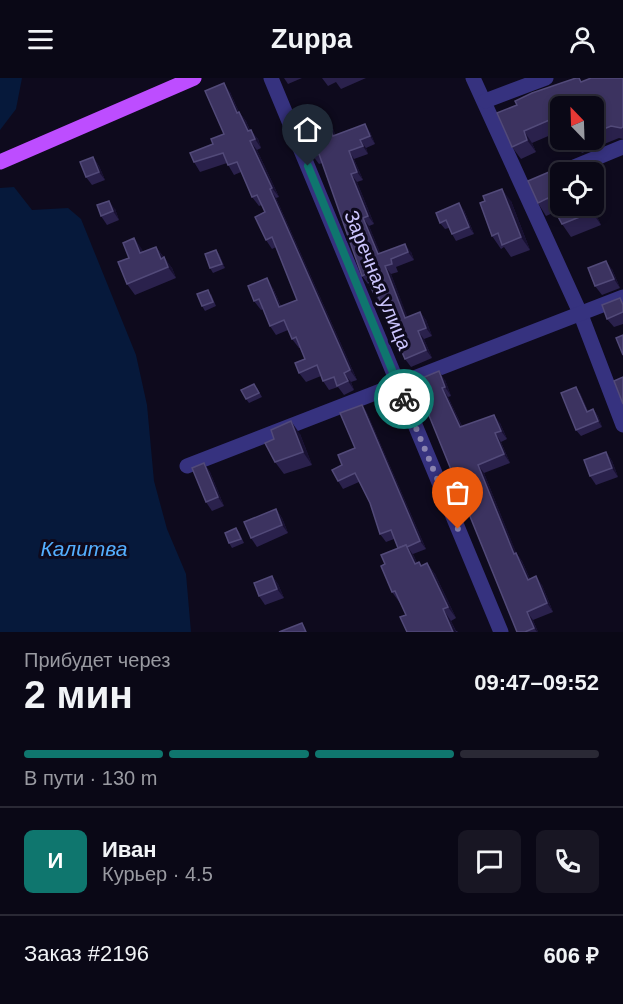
<!DOCTYPE html>
<html lang="ru">
<meta charset="utf-8">
<style>
body{margin:0;font-family:Helvetica,sans-serif;background:#181623;color:#f1f3f6;height:100vh;display:flex;flex-direction:column;font-size:22px;white-space:nowrap}
*{box-sizing:border-box;margin:0}
p{font-size:20px;color:#999aa1}
.icon{flex:none;width:33px;height:33px;fill:none;stroke:currentColor;stroke-width:2;stroke-linecap:round;stroke-linejoin:round}
.map{position:relative;height:554px;overflow:hidden}
.drawer{display:flex;flex-direction:column;background:#0a0816;flex:1}
.drawer>*{flex:none}
.needle{width:39px;rotate:337deg}
.buttons{position:absolute;left:550px;top:18px;display:grid;gap:12px}
.buttons a{display:grid;place-items:center;width:54px;height:54px;border-radius:9px;background:#0a0816;box-shadow:0 3px 9px #0003,0 0 0 2px #2a2935;font-size:30px}
.pin{position:absolute;display:grid;place-items:center;width:51px;height:51px;color:#fff;margin:-62px -26px;border-radius:50% 50% 50% 0;rotate:-45deg;box-shadow:0 0 6px #0007}
.pin .icon{rotate:45deg}
.courier{position:absolute;display:grid;place-items:center;width:60px;height:60px;margin:-30px;border:4px solid #0f766e;border-radius:50%;background:#fff;color:#222;box-shadow:0 2px 8px #0007}
.headline em{font-style:normal;font-weight:600}
.headline div{display:flex;flex-direction:column-reverse}
.headline{display:flex;align-items:center;justify-content:space-between;height:102px;padding:0 24px}
h1{font-size:39px;font-weight:600;line-height:45px}
.bar{display:grid;grid-template-columns:repeat(4,1fr);gap:9px 6px;align-content:center;height:72px;padding:0 24px}
.bar i{height:8px;border-radius:4px;background:#2a2935}
.bar .selected{background:#0f766e}
.bar p{grid-column:span 4}
.line{display:flex;align-items:center;gap:15px;padding:0 24px;border-top:2px solid #2a2935}
.line div{flex:1}
.round{display:grid;place-items:center;flex:none;width:63px;height:63px;border-radius:9px;background:#181623}
header{display:flex;justify-content:space-between;align-items:center;height:78px;padding:0 24px;background:#0a0816;font-size:27px;font-weight:600}
.map>svg:first-child{display:block}
.water{fill:#06193b}
.lines{fill:none;stroke-linecap:round;stroke-linejoin:round}
.minor{stroke:#36327f;stroke-width:15}
.major{stroke:#bd4dff;stroke-width:15}
.wall{fill:#2a214c}
.shaded-wall{fill:#181131}
.building{fill:#3c3360;stroke:#524a79;stroke-width:1.5}
.done{stroke:#8a84b0;stroke-width:6;stroke-dasharray:0 10.8}
.route{stroke:#0f766e;stroke-width:8}
.labels{text-anchor:middle;dominant-baseline:central;stroke-width:6;stroke-linejoin:round;paint-order:stroke}
.street-label{font-size:20px;fill:#cdc6ff;stroke:#0e0a1d}
.water-label{font-size:21px;font-style:italic;fill:#54afff;stroke:#0e0a1d}
</style>
<header><svg class="icon" aria-label="menu" viewBox="0 0 24 24"><path d="M4 6h16M4 12h16M4 18h16"/></svg>Zuppa<svg class="icon" aria-label="person" viewBox="0 0 24 24"><circle cx="12" cy="8" r="4"/><path d="M4 21q1-7 8-7t8 7"/></svg></header>
<div class="map">
<svg width="623" height="554" viewBox="0 0 623 554">
<rect width="100%" height="100%" fill="#0e0a1d"/>
<!-- water -->
<g class="water">
<polygon points="0,0 22,0 16,31 0,52"/>
<polygon points="14,109 32,132 68,130 81,141 136,277 147,327 154,403 167,451 186,496 191,554 0,554 0,110"/>
</g>
<g class="lines">
<!-- minor -->
<g class="minor">
<polyline points="271,0 501,554"/>
<polyline points="473,0 581,237 623,347"/>
<polyline points="485,23 546,0"/>
<polyline points="562,94 623,69"/>
<polyline points="187,388 623,219"/>
</g>
<!-- major -->
<polyline class="major" points="0,84 194,0"/>
</g>
<!-- wall -->
<g class="wall">
<polygon points="284,0 302,0 288,6"/>
<polygon points="322,0 366,0 341,11 336,4 328,8"/>
<polygon points="623,0 623,61 619,60 582,75 573,62 594,62 594,28 561,28 561,55 560,53 532,65 536,74 521,81 512,69 497,35 582,4"/>
<polygon points="230,14 239,34 246,43 250,52 258,61 261,70 257,72 279,119 276,120 357,302 351,304 354,312 344,317 338,309 329,312 323,303 321,298 306,304 299,295 305,281 300,270 299,270 292,261 288,252 276,257 270,248 263,231 261,232 254,223 273,210 281,228 297,222 276,169 272,171 266,162 265,134 262,127 259,128 252,119 241,94 234,97 227,85 200,94 194,84 224,56"/>
<polygon points="331,45 335,57 370,54 375,66 366,70 368,76 354,81 363,102 357,104 374,146 369,148 380,175 411,174 414,182 396,189 398,194 391,196 407,239 420,234 426,242 432,258 424,261 432,280 411,289 405,281 380,222 379,223 373,214 369,205 368,206 362,198 322,85 319,86 313,78 315,67"/>
<polygon points="93,79 99,88 105,102 92,107 86,99"/>
<polygon points="528,103 561,128 592,128 601,147 571,159 562,146 555,134 546,138 538,125"/>
<polygon points="511,123 530,172 511,179 504,169 501,171 492,158"/>
<polygon points="115,131 119,142 107,147 101,138"/>
<polygon points="464,132 474,156 456,163 452,156 449,150 445,151 440,145"/>
<polygon points="134,160 143,174 156,169 172,190 176,200 135,217 127,206 129,180"/>
<polygon points="216,172 219,176 225,190 213,195 210,190"/>
<polygon points="612,191 620,210 602,217 595,208"/>
<polygon points="211,216 216,228 205,233 202,228"/>
<polygon points="623,224 623,246 614,249 607,241"/>
<polygon points="445,302 451,318 448,319 462,348 500,345 507,361 501,364 510,385 484,395 516,475 522,483 530,501 542,507 553,534 533,542 538,554 517,554 415,303"/>
<polygon points="257,310 262,319 249,325 246,321"/>
<polygon points="580,315 588,333 593,331 598,338 602,349 581,358 576,352"/>
<polygon points="362,327 367,335 426,471 413,476 417,485 419,484 421,488 427,485 435,496 456,540 451,543 456,553 457,553 458,554 407,554 400,539 406,537 400,525 392,514 381,488 385,486 381,477 398,470 394,461 386,464 380,456 370,425 359,404 343,411 338,403 332,392 342,387 338,377 355,370 340,335"/>
<polygon points="300,356 312,387 284,396 275,384"/>
<polygon points="606,374 612,383 618,399 596,407 590,398"/>
<polygon points="204,385 210,394 224,428 212,433 206,424"/>
<polygon points="276,431 282,440 288,455 257,469 251,460"/>
<polygon points="236,450 239,454 244,465 232,470 229,465"/>
<polygon points="272,498 278,506 284,520 265,527 259,518"/>
</g>
<!-- shaded-wall -->
<g class="shaded-wall">
<polygon points="224,5 230,14 243,44 237,35"/>
<polygon points="239,34 246,43 254,63 248,53"/>
<polygon points="325,37 331,45 339,66 333,58"/>
<polygon points="365,46 370,54 375,66 370,58"/>
<polygon points="251,52 258,61 261,70 255,61"/>
<polygon points="524,53 532,65 536,74 527,62"/>
<polygon points="360,62 366,70 368,76 363,68"/>
<polygon points="250,63 257,72 279,119 272,110"/>
<polygon points="349,73 354,81 363,102 357,94"/>
<polygon points="93,79 99,88 105,102 99,94"/>
<polygon points="351,96 357,104 374,146 368,138"/>
<polygon points="270,111 276,120 357,302 350,292"/>
<polygon points="502,111 511,123 530,172 521,159"/>
<polygon points="109,123 115,131 119,142 113,133"/>
<polygon points="459,125 464,132 474,156 469,149"/>
<polygon points="589,128 592,128 601,147 592,134"/>
<polygon points="363,140 369,148 384,184 378,176"/>
<polygon points="134,160 142,171 148,186 140,175"/>
<polygon points="405,166 411,174 414,182 408,174"/>
<polygon points="156,169 164,180 161,181"/>
<polygon points="216,172 219,176 225,190 222,186"/>
<polygon points="164,179 172,190 176,200 168,189"/>
<polygon points="606,183 612,191 620,210 614,201"/>
<polygon points="385,188 391,196 411,248 405,240"/>
<polygon points="267,200 273,210 285,238 279,229"/>
<polygon points="420,234 426,242 432,258 426,250"/>
<polygon points="418,253 424,261 432,280 426,272"/>
<polygon points="439,293 445,302 451,318 445,309"/>
<polygon points="344,295 351,304 354,312 348,303"/>
<polygon points="576,309 580,315 591,340 587,334"/>
<polygon points="442,310 448,319 466,357 460,349"/>
<polygon points="362,327 367,335 426,471 420,463"/>
<polygon points="593,331 598,338 602,349 598,343"/>
<polygon points="494,337 500,345 507,361 501,353"/>
<polygon points="291,343 300,356 312,387 303,374"/>
<polygon points="495,355 501,364 510,385 504,376"/>
<polygon points="606,374 612,383 618,399 612,390"/>
<polygon points="204,385 210,394 224,428 218,419"/>
<polygon points="478,387 484,395 520,484 514,476"/>
<polygon points="276,431 282,440 288,455 282,447"/>
<polygon points="406,467 414,478 423,497 415,486"/>
<polygon points="516,475 522,483 534,510 528,502"/>
<polygon points="427,485 435,496 456,540 448,529"/>
<polygon points="272,498 278,506 284,520 277,511"/>
<polygon points="536,498 542,507 553,534 547,525"/>
<polygon points="443,531 451,543 456,554 453,554"/>
<polygon points="527,534 533,542 538,554 537,554 534,550"/>
</g>
<!-- building -->
<g class="building">
<polygon points="576,0 579,0 581,4 591,0 623,0 623,49 621,50 611,48 594,55 594,28 561,28 561,51 559,52 554,40 524,53 527,62 512,69 497,35 517,27 515,23 532,15"/>
<polygon points="224,5 237,35 239,34 248,53 251,52 255,61 250,63 272,110 270,111 350,292 344,295 348,303 337,308 334,299 323,303 317,287 299,295 295,285 305,281 296,259 292,261 284,242 270,248 259,221 254,223 248,208 267,200 279,229 297,222 272,159 266,162 255,139 265,134 257,117 252,119 237,84 228,87 223,75 194,84 190,75 213,66 211,61 224,56 205,13"/>
<polygon points="325,37 333,58 365,46 370,58 360,62 363,68 349,73 357,94 351,96 368,138 363,140 378,176 405,166 408,174 391,181 392,186 385,188 405,240 420,234 426,250 418,253 426,272 405,281 376,213 373,214 366,196 362,198 319,76 313,78 310,69 315,67 306,45"/>
<polygon points="93,79 99,94 86,99 80,84"/>
<polygon points="549,94 554,105 561,102 561,128 589,128 592,134 562,146 548,120 538,125 528,103"/>
<polygon points="502,111 521,159 502,167 498,155 492,158 480,125 485,123 483,118"/>
<polygon points="109,123 113,133 101,138 97,127"/>
<polygon points="459,125 469,149 452,156 446,142 440,145 436,135"/>
<polygon points="134,160 140,175 156,169 161,181 164,179 168,189 127,206 118,184 129,180 123,165"/>
<polygon points="216,172 222,186 210,190 205,176"/>
<polygon points="606,183 614,201 595,208 588,190"/>
<polygon points="208,212 213,224 202,228 197,216"/>
<polygon points="620,220 623,227 623,234 607,241 602,227"/>
<polygon points="623,257 623,277 616,260"/>
<polygon points="439,293 445,309 442,310 460,349 494,337 501,353 495,355 504,376 478,387 514,476 516,475 528,502 536,498 547,525 527,534 534,550 525,554 517,554 415,303"/>
<polygon points="623,299 623,326 614,303"/>
<polygon points="254,306 259,315 246,321 241,312"/>
<polygon points="576,309 587,334 593,331 598,343 576,352 561,315"/>
<polygon points="362,327 420,463 407,469 406,467 398,470 391,452 380,456 370,425 355,395 338,403 332,392 342,387 338,377 355,370 340,335"/>
<polygon points="291,343 303,374 275,384 265,365 274,361 271,352"/>
<polygon points="606,374 612,390 590,398 584,382"/>
<polygon points="204,385 218,419 206,424 192,390"/>
<polygon points="276,431 282,447 251,460 244,444"/>
<polygon points="236,450 241,461 229,465 225,455"/>
<polygon points="406,467 415,486 419,484 421,488 427,485 448,529 443,531 453,554 407,554 400,539 406,537 395,513 392,514 381,488 385,486 381,477"/>
<polygon points="272,498 277,511 259,518 254,505"/>
<polygon points="302,545 306,554 279,554"/>
</g>
<g class="lines">
<!-- done -->
<polyline class="done" points="404,321 458,451"/>
<!-- route -->
<polyline class="route" points="308,88 404,321"/>
</g>
<g class="labels">
<!-- street labels -->
<g class="street-label">
<text transform="translate(378 202) rotate(68)">Заречная улица</text>
</g>
<!-- water labels -->
<g class="water-label">
<text x="84" y="470">Калитва</text>
</g>
</g>
</svg>
<div class="buttons">
<a><svg class="needle" viewBox="-14 -14 28 28"><path d="M0-13l5 13h-10z" fill="#e53935"/><path d="M0 13l5-13h-10z" fill="#999aa1"/></svg></a>
<a><svg class="icon" aria-label="locate" viewBox="0 0 24 24"><circle cx="12" cy="12" r="6"/><path d="M12 2v4M12 18v4M2 12h4M18 12h4"/></svg></a>
</div>
<div class="pin" style="left:458px;top:451px;background:#ea580c"><svg class="icon" aria-label="bag" viewBox="0 0 24 24"><path d="M5 8h14l-1 12H6zM9 8a3 3 0 0 1 6 0"/></svg></div>
<div class="pin" style="left:308px;top:88px;background:#1f2937"><svg class="icon" aria-label="home" viewBox="0 0 24 24"><path d="M3 11l9-7 9 7M6 9v11h12V9"/></svg></div>
<div class="courier" style="left:404px;top:321px"><svg class="icon" aria-label="bike" viewBox="0 0 24 24"><circle cx="6" cy="16" r="4"/><circle cx="18" cy="16" r="4"/><path d="M6 16l4-8h5l3 8M10 8l3 8H6M13 5h3"/></svg></div>
</div>
<section class="drawer">
<div class="headline"><div><h1>2 мин</h1><p>Прибудет через</p></div><em>09:47–09:52</em></div>
<div class="bar"><i class="selected"></i><i class="selected"></i><i class="selected"></i><i></i><p>В пути · 130 m</p></div>
<div class="line" style="height:108px"><b class="round" style="background:#0f766e;color:#fff">И</b><div><b>Иван</b><p>Курьер · 4.5</p></div><a class="round"><svg class="icon" aria-label="chat" viewBox="0 0 24 24"><path d="M4 5h16v11H9l-5 4z"/></svg></a><a class="round"><svg class="icon" aria-label="phone" viewBox="0 0 24 24"><path d="M5 4h4l2 5-3 2q2 4 5 5l2-3 5 2v4C11 20 4 13 5 4z"/></svg></a></div>
<div class="line" style="height:78px"><div>Заказ #2196</div><b>606 ₽</b></div>
</section>
